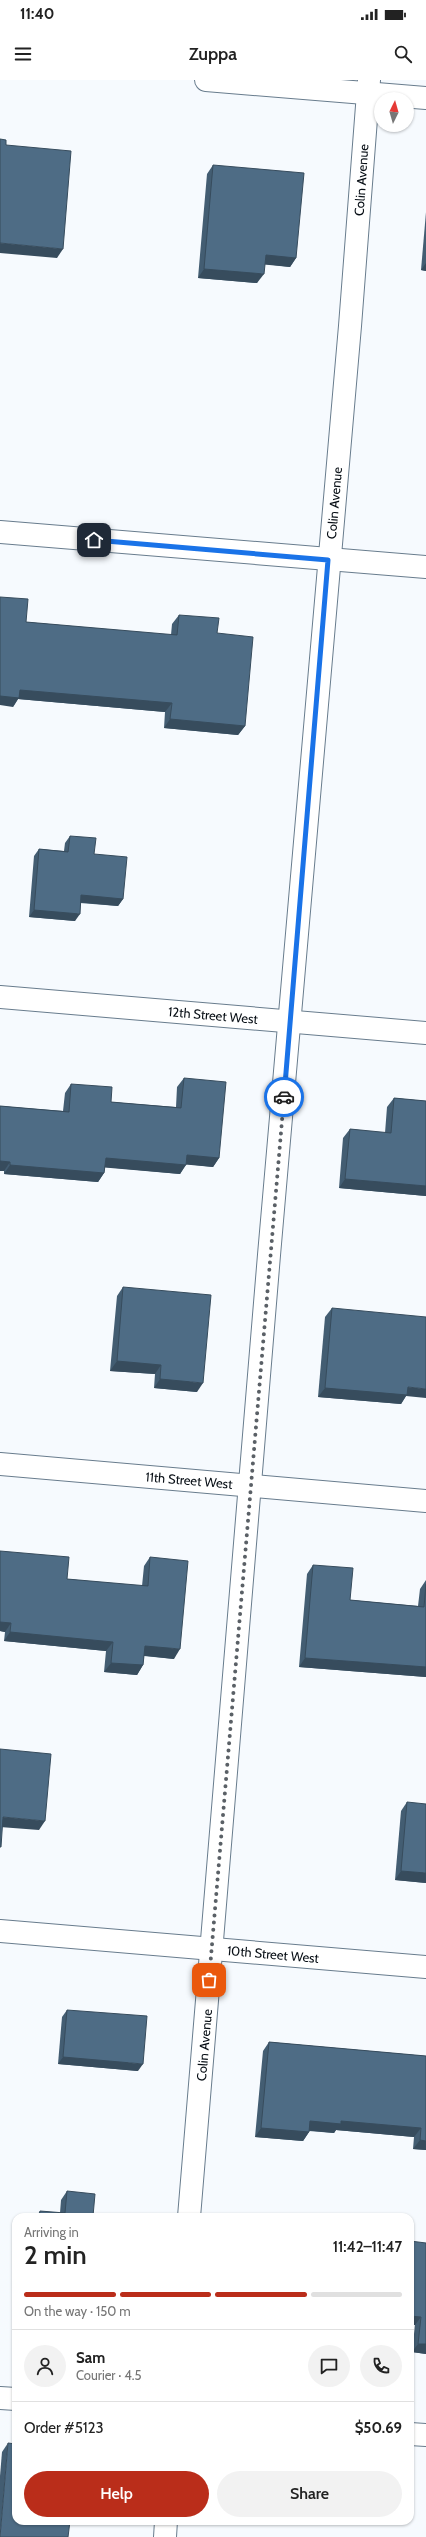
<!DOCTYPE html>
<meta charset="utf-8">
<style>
body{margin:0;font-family:Cabin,sans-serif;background:#f2f2f2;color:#222;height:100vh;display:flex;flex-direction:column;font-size:15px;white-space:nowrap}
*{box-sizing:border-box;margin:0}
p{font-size:13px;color:#767676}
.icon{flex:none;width:22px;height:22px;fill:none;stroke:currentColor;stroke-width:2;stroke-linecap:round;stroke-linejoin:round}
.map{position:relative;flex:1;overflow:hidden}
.drawer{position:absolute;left:12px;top:2133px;width:402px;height:312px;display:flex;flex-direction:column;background:#fff;border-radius:12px;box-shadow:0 1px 3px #0004}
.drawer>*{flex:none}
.needle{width:26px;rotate:5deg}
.tools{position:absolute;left:374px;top:12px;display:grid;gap:8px}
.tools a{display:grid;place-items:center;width:40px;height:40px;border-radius:50%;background:#fff;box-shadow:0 1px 3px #0004;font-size:20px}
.pin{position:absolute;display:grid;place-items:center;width:34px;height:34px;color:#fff;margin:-17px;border-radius:8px;box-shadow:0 2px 6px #0006}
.courier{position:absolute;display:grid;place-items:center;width:40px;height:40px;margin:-20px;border:3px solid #1a73e8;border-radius:50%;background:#fff;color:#222;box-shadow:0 1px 5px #0007}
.headline em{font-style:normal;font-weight:600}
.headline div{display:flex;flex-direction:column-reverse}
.headline{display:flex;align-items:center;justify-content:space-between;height:68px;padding:0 12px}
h1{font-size:26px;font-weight:600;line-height:30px}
.bar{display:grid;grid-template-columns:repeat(4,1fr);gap:6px 4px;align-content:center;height:48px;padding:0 12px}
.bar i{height:5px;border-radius:3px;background:#e0e0e0}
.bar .current{background:#ba2d1a}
.bar p{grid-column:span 4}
.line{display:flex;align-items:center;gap:10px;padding:0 12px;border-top:1px solid #e0e0e0}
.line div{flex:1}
.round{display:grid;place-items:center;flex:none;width:42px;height:42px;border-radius:21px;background:#f2f2f2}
.button{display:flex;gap:8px;margin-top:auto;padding:8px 12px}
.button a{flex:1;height:46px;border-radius:24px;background:#ba2d1a;color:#fff;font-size:16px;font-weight:600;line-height:46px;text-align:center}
.button a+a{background:#f2f2f2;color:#222}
.status{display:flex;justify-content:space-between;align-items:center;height:28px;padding:0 20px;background:#fff;direction:ltr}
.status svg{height:11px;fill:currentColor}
header{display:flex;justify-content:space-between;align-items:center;height:52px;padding:0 12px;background:#fff;font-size:18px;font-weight:600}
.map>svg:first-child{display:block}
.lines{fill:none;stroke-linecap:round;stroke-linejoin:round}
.minor-casing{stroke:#687c8d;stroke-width:24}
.minor{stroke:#fff;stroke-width:22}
.wall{fill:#435d72}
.shaded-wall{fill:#374c5d}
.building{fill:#4e6c85;stroke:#374c5d}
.done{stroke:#5a6066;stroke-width:4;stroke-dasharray:0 7.2}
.route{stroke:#1a73e8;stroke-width:5}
.labels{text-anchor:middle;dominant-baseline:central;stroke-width:3;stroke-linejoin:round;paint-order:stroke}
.street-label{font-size:13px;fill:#060d14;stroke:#fff}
</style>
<div class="status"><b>11:40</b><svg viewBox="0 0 49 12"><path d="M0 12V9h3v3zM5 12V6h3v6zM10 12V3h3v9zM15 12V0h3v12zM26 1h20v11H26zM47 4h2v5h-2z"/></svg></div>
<header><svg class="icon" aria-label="menu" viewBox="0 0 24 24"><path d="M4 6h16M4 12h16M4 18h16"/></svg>Zuppa<svg class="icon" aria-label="search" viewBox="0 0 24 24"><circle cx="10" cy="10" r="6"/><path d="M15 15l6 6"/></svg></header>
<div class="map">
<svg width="426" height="2457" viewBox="0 0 426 2457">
<rect width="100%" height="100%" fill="#f6fafe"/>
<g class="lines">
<!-- minor casing -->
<g class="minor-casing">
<g id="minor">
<polyline points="206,0 426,18"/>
<polyline points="0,452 426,487"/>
<polyline points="0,917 426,953"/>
<polyline points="0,1384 426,1421"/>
<polyline points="0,1851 426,1887"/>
<polyline points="189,2137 269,1175 350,246 369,0"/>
<polyline points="0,2318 16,2319"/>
<polyline points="410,2354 426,2355"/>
<polyline points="165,2457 166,2441"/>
</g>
</g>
<!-- minor -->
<use href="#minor" class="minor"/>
</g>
<!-- wall -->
<g class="wall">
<polygon points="213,85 296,178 290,187 265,184 257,203 198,198 207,94"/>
<polygon points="426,132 426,191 421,190"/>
<polygon points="179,535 217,553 245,646 238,655 164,648 165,632 18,619 13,627 26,542 171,555 172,544"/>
<polygon points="70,756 94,774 123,819 118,826 80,823 75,841 29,837 34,776 39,769 64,771 65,763"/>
<polygon points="184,998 219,1078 213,1087 186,1084 180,1094 105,1087 104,1093 98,1102 4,1094 4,1091 0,1091 0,1026 63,1031 65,1013 71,1004 111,1022 176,1027 177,1007"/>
<polygon points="394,1018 426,1021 426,1116 339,1108 343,1058 350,1049 385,1053 387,1027"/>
<polygon points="123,1207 197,1312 154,1308 155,1294 110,1291 117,1216"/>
<polygon points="332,1228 406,1316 401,1324 318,1317 325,1237"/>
<polygon points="0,1471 67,1499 142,1506 144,1486 150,1477 174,1579 144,1576 143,1585 137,1595 104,1592 106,1571 4,1561 5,1552 0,1551"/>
<polygon points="313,1485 350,1520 418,1526 420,1509 426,1500 426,1597 299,1587 307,1494"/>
<polygon points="407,1722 426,1803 395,1800 401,1731"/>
<polygon points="67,1930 138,1991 58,1984 62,1937"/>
<polygon points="269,1962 426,1976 426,2070 413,2069 414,2057 336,2050 334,2053 309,2051 309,2052 303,2061 255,2057 263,1971"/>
<polygon points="67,2111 93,2136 105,2137 36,2137 40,2131 60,2133 61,2120"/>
<polygon points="410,2161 426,2274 412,2272 415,2245"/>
<polygon points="8,2363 0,2457 0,2396 2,2372"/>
</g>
<!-- shaded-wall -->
<g class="shaded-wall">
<polygon points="0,163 63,169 57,178 0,173"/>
<polygon points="266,175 296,178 290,187 259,184"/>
<polygon points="426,183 426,191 421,190"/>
<polygon points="204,189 264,194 257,203 198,198"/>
<polygon points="20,610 172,623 165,632 18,619 13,627 0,625 0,616"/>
<polygon points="170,639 245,646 238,655 164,648"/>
<polygon points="81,815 123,819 118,826 76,822"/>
<polygon points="34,830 80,834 75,841 29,837"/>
<polygon points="187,1075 219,1078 213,1087 180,1084"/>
<polygon points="106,1078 186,1085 180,1094 99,1087"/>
<polygon points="0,1081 10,1082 4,1091 0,1091"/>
<polygon points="10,1085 104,1093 98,1102 4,1094"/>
<polygon points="345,1099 426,1106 426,1116 339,1108"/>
<polygon points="117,1281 161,1285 155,1294 110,1291"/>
<polygon points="160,1299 203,1303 197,1312 154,1308"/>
<polygon points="408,1307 426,1309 426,1318 406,1316 401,1324 318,1317 325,1308"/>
<polygon points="0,1542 11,1543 5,1552 0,1551"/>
<polygon points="10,1552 113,1562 106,1571 4,1561"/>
<polygon points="145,1566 180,1569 174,1579 138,1575"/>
<polygon points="305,1578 426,1587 426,1597 299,1587"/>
<polygon points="111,1583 143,1585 137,1595 104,1592"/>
<polygon points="3,1737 45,1741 39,1750 0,1747"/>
<polygon points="401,1791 426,1793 426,1803 395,1800"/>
<polygon points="63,1977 143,1984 138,1991 58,1984"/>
<polygon points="310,2041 341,2041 421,2048 414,2057 336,2050 334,2053 304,2050"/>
<polygon points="261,2048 309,2052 303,2061 255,2057"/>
<polygon points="420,2060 426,2061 426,2070 413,2069"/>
<polygon points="410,2236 421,2237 415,2245 410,2245"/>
<polygon points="418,2264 426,2264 426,2274 412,2272"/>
</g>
<!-- building -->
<g class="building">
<polygon points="0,59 6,60 6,65 71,71 63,169 0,163"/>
<polygon points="213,85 304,93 296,178 266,175 264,194 204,189"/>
<polygon points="0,517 28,519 26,542 177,555 179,535 219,538 217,553 253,557 245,646 170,639 172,623 20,610 19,618 0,616"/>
<polygon points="70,756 96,758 94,774 127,777 123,819 81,815 80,834 34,830 39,769 68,772"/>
<polygon points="184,998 226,1002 219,1078 187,1075 186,1085 106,1078 104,1093 10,1085 10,1082 0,1081 0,1026 69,1032 71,1004 112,1007 111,1022 181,1028"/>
<polygon points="394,1018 426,1021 426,1106 345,1099 350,1049 391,1053"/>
<polygon points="123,1207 211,1215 203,1303 160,1299 161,1285 117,1281"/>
<polygon points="332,1228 426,1237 426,1309 408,1307 407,1315 325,1308"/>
<polygon points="0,1471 69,1477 67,1499 148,1506 150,1477 188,1481 180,1569 145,1566 143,1585 111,1583 113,1562 10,1552 11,1543 0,1542"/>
<polygon points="313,1485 353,1488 350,1520 424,1527 426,1504 426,1587 305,1578"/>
<polygon points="0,1669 51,1674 45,1741 3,1737 1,1767 0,1767"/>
<polygon points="407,1722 426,1724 426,1793 401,1791"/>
<polygon points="67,1930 147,1936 143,1984 63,1977"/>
<polygon points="269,1962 426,1976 426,2061 420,2060 421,2048 341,2041 341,2044 310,2041 309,2052 261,2048"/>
<polygon points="67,2111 95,2114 93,2136 105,2137 39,2137 40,2131 65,2133"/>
<polygon points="410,2161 426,2163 426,2264 418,2264 421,2237 410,2236"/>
<polygon points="8,2363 16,2364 16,2441 70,2441 68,2457 0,2457"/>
</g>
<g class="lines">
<!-- done -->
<polyline class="done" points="209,1900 284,1017"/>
<!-- route -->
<polyline class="route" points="94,460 328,480 284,1017"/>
</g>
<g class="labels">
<!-- street labels -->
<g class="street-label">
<text transform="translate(361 100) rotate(-86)">Colin Avenue</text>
<text transform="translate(334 423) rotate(-85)">Colin Avenue</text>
<text transform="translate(213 935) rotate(5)">12th Street West</text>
<text transform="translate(189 1400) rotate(5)">11th Street West</text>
<text transform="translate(273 1874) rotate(5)">10th Street West</text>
<text transform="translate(204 1965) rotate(-85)">Colin Avenue</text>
</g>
</g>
</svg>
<div class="tools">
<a><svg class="needle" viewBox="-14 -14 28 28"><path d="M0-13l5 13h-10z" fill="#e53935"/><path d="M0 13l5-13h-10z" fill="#767676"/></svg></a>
</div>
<div class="pin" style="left:209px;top:1900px;background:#ea580c"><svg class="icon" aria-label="bag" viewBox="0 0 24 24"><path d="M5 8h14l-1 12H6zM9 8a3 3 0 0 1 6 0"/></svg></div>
<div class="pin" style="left:94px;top:460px;background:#1f2937"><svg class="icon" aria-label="home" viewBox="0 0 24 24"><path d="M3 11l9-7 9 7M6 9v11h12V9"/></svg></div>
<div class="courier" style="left:284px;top:1017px"><svg class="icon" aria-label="car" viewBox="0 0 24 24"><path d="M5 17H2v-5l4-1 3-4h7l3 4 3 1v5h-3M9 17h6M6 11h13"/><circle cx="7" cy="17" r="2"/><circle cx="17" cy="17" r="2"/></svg></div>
<section class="drawer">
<div class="headline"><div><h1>2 min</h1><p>Arriving in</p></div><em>11:42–11:47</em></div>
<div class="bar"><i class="current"></i><i class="current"></i><i class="current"></i><i></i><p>On the way · 150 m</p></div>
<div class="line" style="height:72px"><a class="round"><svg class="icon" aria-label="person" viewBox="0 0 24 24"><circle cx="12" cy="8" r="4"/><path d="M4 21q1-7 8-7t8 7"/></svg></a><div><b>Sam</b><p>Courier · 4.5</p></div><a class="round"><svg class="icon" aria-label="chat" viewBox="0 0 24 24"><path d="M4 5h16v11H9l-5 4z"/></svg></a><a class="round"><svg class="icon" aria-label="phone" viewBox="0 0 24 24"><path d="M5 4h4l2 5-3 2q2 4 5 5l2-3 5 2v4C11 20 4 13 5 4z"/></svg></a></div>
<div class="line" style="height:52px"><div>Order #5123</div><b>$50.69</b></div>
<div class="button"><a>Help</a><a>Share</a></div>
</section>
</div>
